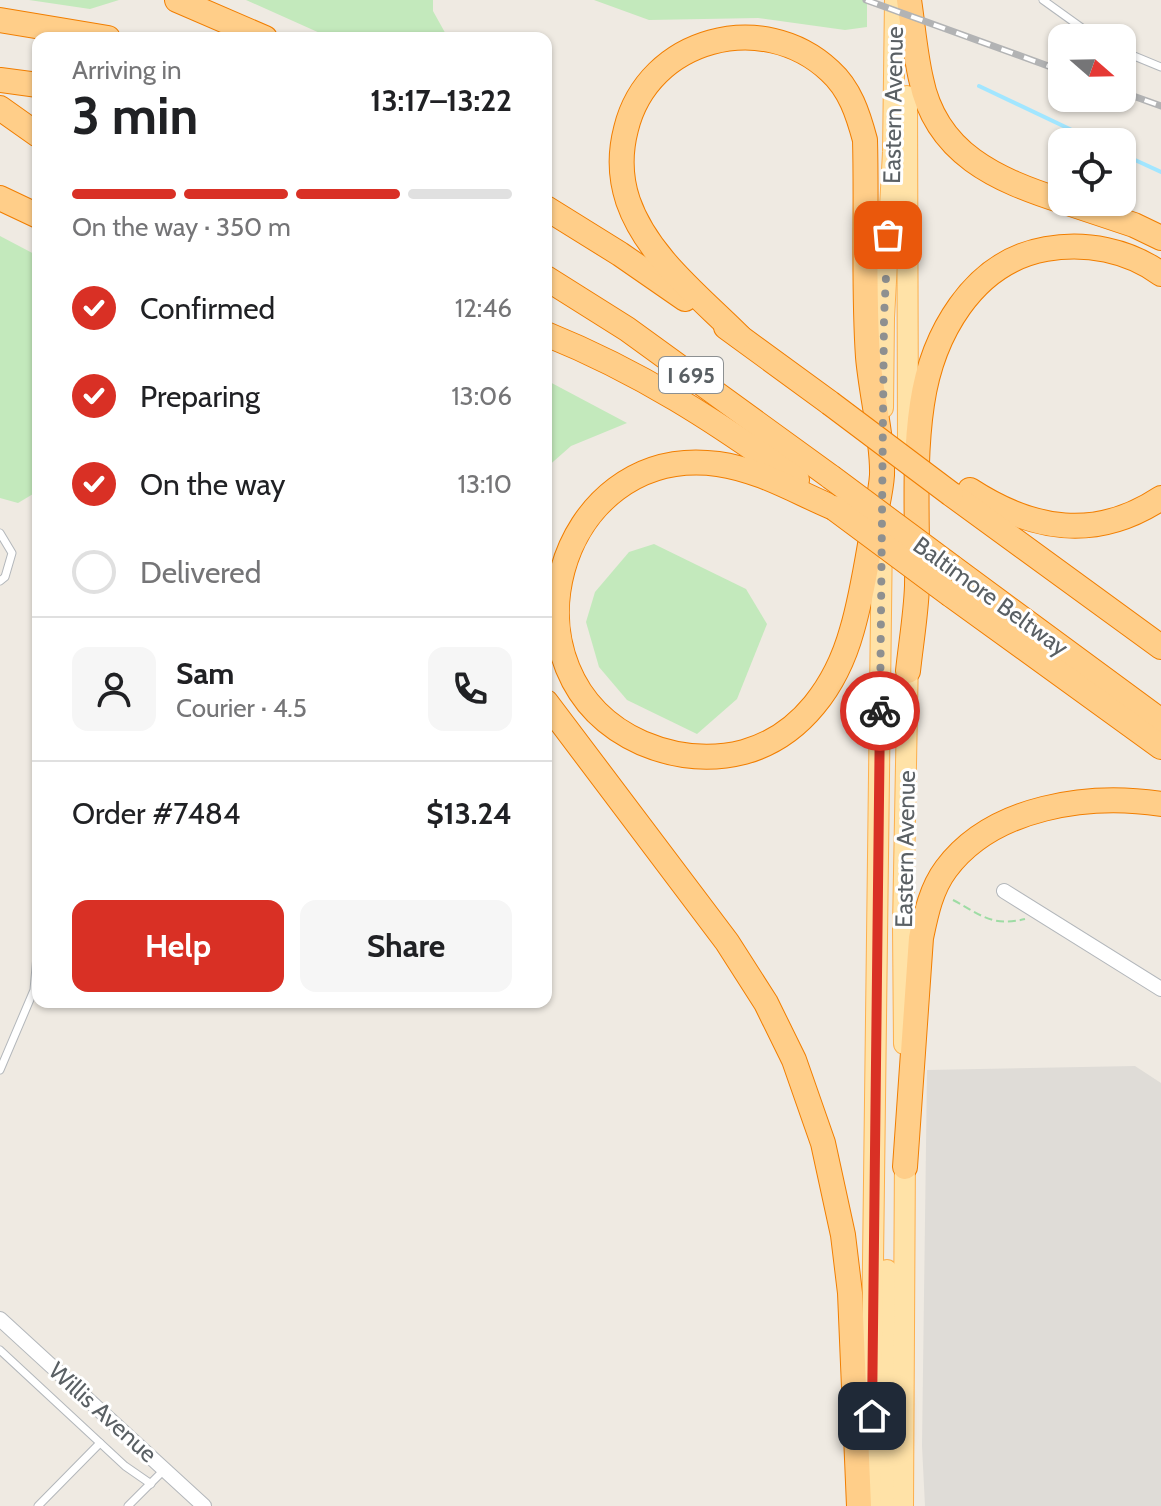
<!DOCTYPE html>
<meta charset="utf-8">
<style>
body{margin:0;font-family:Cabin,sans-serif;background:#f6f6f6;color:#202124;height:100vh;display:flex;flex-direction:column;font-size:30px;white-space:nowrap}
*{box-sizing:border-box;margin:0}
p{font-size:26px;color:#757577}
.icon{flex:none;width:44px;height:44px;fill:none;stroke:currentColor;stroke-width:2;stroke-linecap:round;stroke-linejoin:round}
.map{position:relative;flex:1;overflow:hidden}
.details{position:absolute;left:32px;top:32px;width:520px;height:976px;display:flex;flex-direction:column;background:#fff;border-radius:16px;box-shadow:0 2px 6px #0004}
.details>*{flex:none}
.needle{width:52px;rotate:110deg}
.fabs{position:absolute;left:1048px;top:24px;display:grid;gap:16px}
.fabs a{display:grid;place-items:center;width:88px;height:88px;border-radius:16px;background:#fff;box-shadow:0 2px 6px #0004;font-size:40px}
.pin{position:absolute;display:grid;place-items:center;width:68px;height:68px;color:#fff;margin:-34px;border-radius:16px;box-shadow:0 4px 12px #0006}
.courier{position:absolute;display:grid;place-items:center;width:80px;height:80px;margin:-40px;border:6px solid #d93025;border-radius:50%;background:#fff;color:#222;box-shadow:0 2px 10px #0007}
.summary em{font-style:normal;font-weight:800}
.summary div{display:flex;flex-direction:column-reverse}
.summary{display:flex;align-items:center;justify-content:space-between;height:136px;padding:0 40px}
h1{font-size:52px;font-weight:800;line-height:60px}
.bar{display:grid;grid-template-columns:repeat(4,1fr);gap:12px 8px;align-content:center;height:96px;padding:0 40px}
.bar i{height:10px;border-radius:6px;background:#e0e0e0}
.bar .active{background:#d93025}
.bar p{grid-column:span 4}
.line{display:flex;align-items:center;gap:20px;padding:0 40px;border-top:2px solid #e0e0e0}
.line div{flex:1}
.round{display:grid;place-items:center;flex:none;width:84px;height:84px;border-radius:16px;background:#f6f6f6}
ol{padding:0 40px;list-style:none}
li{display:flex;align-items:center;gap:24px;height:88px}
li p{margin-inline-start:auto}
li .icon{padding:8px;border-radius:50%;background:#d93025;color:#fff;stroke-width:4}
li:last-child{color:#757577}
li i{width:44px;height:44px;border:4px solid #e0e0e0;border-radius:50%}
.action{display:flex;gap:16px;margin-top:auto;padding:16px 40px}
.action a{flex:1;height:92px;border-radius:16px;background:#d93025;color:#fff;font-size:32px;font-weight:800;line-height:92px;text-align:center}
.action a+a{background:#f6f6f6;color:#202124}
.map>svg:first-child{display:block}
.industrial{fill:#dfdcd7}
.green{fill:#c3e9bc}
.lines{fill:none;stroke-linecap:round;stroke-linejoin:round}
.stream{stroke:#a2e6ff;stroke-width:4}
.service-casing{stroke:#b3b7bb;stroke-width:9}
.minor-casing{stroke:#b3b7bb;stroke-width:16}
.primary-casing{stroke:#fdaf4c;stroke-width:22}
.motorway-casing{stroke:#f17e00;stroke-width:26}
.path{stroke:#9edca4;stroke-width:2;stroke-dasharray:8 4;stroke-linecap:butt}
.service{stroke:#fff;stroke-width:7}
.minor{stroke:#fff;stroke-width:14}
.primary{stroke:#ffe2a7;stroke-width:20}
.motorway{stroke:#ffce89;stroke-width:24}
.rail-casing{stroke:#b2b3b4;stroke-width:7}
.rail{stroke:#fff;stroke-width:4;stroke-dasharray:12;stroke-linecap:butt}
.motorway-bridge-casing{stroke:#f17e00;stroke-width:26;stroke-linecap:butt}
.motorway-bridge{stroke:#ffce89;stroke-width:24}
.done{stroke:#8e9090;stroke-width:8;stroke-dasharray:0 14.4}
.route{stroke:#d93025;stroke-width:10}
.labels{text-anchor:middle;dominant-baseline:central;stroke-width:6;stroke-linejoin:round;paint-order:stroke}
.shield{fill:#fff;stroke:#8c9092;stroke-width:2}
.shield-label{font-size:22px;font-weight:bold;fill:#5a6064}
.street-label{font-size:24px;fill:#5a6064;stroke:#fff}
</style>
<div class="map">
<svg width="1161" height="1506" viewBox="0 0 1161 1506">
<rect width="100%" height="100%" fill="#efeae2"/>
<!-- industrial -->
<polygon class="industrial" points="1135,1066 1161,1083 1161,1506 925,1506 922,1446 927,1070"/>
<!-- green -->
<g class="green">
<polygon points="29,0 119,0 90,9"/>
<polygon points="246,0 433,0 433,11 448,38 331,38"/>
<polygon points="594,0 867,0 867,27 845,30 758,18 649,20"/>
<polygon points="0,236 38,256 38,491 18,503 0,498"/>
<polygon points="546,380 627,423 571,446 546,468"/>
<polygon points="654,544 746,589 767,624 737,699 697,734 627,700 599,667 586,622 595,592 629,552"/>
</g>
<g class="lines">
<!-- stream -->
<g class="stream">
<polyline points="979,86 1097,142"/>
<polyline points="1122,154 1161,172"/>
</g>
<!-- service casing -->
<g class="service-casing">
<g id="service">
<polyline points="1043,0 1096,38"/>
<polyline points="1122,51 1161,67"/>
<polyline points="0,533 12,553 5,577 0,581"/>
<polyline points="0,1070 34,990 38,944"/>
<polyline points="0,1350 125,1466 151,1484"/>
<polyline points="38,1506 100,1443"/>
<polyline points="128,1506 164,1470"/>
</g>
</g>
<!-- minor casing -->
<g class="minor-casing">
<g id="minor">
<polyline points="1004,891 1161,989"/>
<polyline points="0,1319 204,1506"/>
</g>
</g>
<!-- primary casing -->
<g class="primary-casing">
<g id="primary">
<polyline points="907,96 908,444"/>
<polyline points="883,408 884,318 893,152 895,0"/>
<polyline points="904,1044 903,927 908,656"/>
<polyline points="887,1270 887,1506"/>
<polyline points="870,1506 882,532"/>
<polyline points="903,1506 905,1152"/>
</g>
</g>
<!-- motorway casing -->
<g class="motorway-casing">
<g id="motorway">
<polyline points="177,0 265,38"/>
<path d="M909,0C913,26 915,53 921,79C936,154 997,180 1062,201"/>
<polyline points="0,20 108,38"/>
<polyline points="0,80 38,85"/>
<polyline points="0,108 38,135"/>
<polyline points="0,198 38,216"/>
<polyline points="1065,202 1134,225 1161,238"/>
<polyline points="546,208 620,254 685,299"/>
<polyline points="546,278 627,329 831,477"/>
<polyline points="726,327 830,403"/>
<path d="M546,334C640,372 716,421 797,480"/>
<path d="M739,336C699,296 647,256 628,201C620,177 620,152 626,129C648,38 763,8 830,71C850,89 858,114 865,140C867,212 863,285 868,357C871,393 883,440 882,475C881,492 876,510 873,527C867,561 862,596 852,630C837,684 802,736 744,752C709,761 675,757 642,743C492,676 555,442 718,464C760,470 796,492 834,508"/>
<path d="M970,490C1033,531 1096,541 1161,498"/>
<polyline points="951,494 1161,647"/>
<polyline points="952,567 1161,721"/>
<polyline points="951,595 1161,747"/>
<path d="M908,671C911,643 916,614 917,586C918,526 913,464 922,404C932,336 972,262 1046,249C1086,242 1128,250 1161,274"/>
<polyline points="546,702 727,942 766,1003 794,1060 823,1143 843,1235 850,1293 859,1506"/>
<path d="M905,1167L921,938C926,914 931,889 946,869C993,806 1089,793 1161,804"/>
</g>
</g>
<!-- path -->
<path class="path" d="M953,900C981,915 992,927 1025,919"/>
<!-- service -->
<use href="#service" class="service"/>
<!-- minor -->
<use href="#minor" class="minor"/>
<!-- primary -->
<use href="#primary" class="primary"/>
<!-- motorway -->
<use href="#motorway" class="motorway"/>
<!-- rail casing -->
<g class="rail-casing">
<g id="rail">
<polyline points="866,0 1062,71"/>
<polyline points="1122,92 1161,106"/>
</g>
</g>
<!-- rail -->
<use href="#rail" class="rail"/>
<!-- motorway-bridge casing -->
<g class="motorway-bridge-casing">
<g id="motorway-bridge">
<polyline points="830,403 951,494"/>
<polyline points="831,477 952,567"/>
<polyline points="834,508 951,595"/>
</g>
</g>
<!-- motorway-bridge -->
<use href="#motorway-bridge" class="motorway-bridge"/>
</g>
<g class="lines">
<!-- done -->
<polyline class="done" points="880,711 884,318 888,235"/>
<!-- route -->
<polyline class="route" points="872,1416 880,711"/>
</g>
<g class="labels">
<!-- shield labels -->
<rect class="shield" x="659" y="357" width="64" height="36" rx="6"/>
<g class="shield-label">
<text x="691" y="375">I 695</text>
</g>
<!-- street labels -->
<g class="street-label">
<text transform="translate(893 105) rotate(-89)">Eastern Avenue</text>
<text transform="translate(991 596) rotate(36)">Baltimore Beltway</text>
<text transform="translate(905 849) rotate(-89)">Eastern Avenue</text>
<text transform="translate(103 1412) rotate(42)">Willis Avenue</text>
</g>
</g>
</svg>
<div class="fabs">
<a><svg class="needle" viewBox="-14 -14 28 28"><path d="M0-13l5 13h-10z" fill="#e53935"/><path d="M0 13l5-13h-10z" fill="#757577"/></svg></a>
<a><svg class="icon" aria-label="locate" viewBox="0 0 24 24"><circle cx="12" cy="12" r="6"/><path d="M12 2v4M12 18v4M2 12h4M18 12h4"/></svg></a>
</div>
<div class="pin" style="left:888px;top:235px;background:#ea580c"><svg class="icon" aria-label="bag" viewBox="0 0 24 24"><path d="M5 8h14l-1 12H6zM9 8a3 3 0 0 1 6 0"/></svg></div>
<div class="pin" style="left:872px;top:1416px;background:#1f2937"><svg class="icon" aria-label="home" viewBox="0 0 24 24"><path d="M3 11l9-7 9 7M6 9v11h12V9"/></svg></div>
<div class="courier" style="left:880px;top:711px"><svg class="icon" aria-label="bike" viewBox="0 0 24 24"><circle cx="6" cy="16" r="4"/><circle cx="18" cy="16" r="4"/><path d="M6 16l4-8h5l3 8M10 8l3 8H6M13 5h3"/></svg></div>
<section class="details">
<div class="summary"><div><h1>3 min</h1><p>Arriving in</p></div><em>13:17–13:22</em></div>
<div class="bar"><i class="active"></i><i class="active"></i><i class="active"></i><i></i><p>On the way · 350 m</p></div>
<ol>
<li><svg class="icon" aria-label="check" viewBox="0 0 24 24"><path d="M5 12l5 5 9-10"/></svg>Confirmed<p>12:46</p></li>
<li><svg class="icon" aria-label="check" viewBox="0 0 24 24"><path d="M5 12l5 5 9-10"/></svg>Preparing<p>13:06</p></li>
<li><svg class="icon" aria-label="check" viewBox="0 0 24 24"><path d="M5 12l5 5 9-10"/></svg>On the way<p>13:10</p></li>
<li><i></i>Delivered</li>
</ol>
<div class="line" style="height:144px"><a class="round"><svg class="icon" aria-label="person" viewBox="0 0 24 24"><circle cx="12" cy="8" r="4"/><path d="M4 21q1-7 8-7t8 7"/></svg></a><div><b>Sam</b><p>Courier · 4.5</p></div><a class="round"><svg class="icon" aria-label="phone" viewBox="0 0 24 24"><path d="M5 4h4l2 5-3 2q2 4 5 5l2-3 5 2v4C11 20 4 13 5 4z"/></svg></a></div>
<div class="line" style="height:104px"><div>Order #7484</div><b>$13.24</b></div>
<div class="action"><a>Help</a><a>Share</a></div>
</section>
</div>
